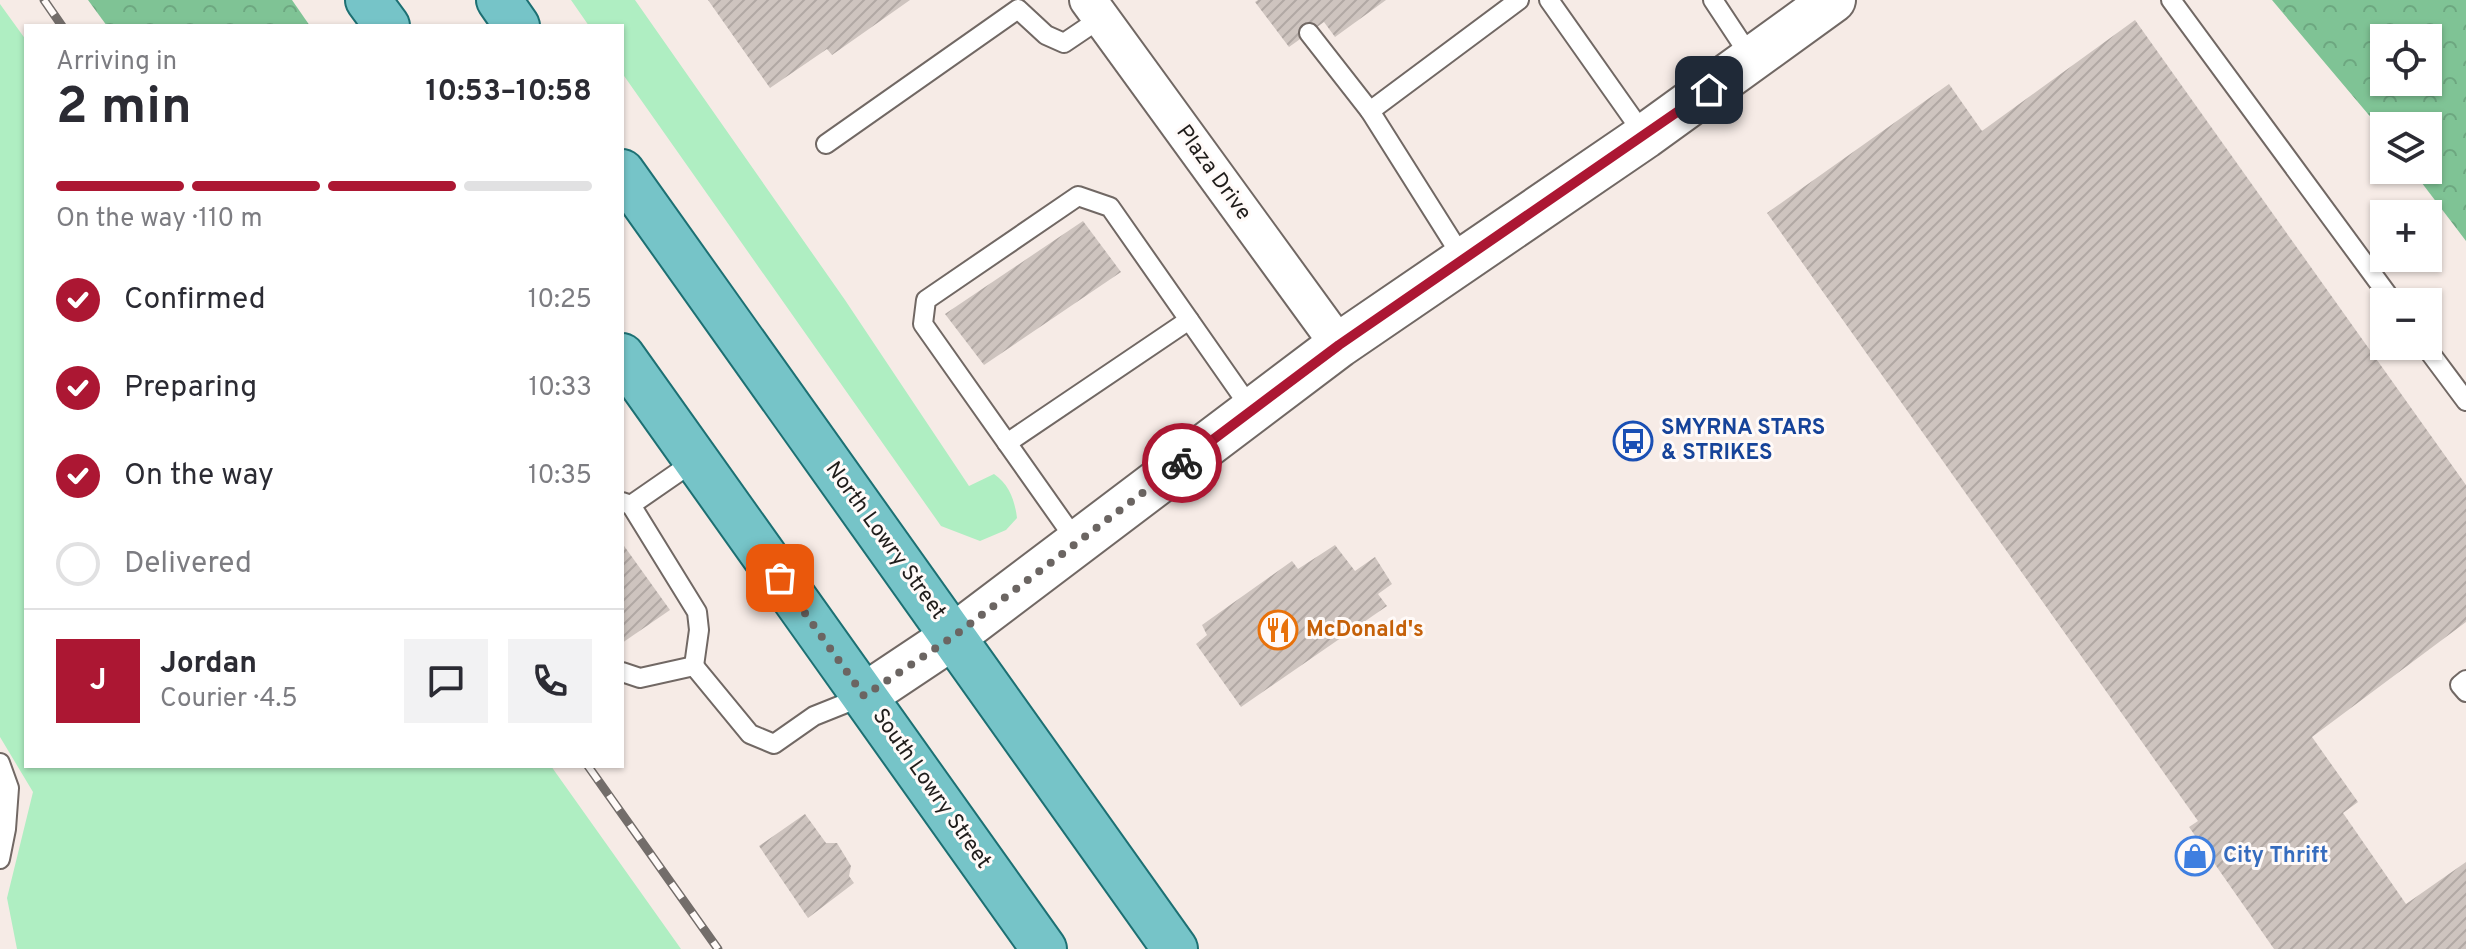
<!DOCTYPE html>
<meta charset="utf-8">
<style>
body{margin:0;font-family:Overpass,sans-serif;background:#f2f2f3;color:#2b2b33;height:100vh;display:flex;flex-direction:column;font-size:30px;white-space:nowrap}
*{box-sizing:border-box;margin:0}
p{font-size:26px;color:#7c7c81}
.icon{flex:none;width:44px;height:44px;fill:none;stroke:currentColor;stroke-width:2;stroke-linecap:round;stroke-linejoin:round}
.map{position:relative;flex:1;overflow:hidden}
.drawer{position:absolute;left:24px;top:24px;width:600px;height:744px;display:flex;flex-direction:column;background:#fff;border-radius:0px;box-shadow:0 2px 6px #0004}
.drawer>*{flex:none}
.tools{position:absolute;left:2370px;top:24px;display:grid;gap:16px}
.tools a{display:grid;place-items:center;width:72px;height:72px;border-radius:0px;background:#fff;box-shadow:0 2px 6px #0004;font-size:40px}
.pin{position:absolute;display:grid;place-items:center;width:68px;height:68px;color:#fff;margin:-34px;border-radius:16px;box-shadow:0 4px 12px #0006}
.courier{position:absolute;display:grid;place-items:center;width:80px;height:80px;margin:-40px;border:6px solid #ac1733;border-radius:50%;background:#fff;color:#222;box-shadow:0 2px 10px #0007}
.summary em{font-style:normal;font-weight:700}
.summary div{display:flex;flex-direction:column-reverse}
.summary{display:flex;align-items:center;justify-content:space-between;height:136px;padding:0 32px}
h1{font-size:52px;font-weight:700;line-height:60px}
.bar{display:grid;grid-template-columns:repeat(4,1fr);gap:12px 8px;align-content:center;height:96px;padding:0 32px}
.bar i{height:10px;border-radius:6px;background:#e1e1e2}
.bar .current{background:#ac1733}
.bar p{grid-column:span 4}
.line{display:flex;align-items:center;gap:20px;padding:0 32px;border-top:2px solid #e1e1e2}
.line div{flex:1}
.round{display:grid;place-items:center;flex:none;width:84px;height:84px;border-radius:0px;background:#f2f2f3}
ol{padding:0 32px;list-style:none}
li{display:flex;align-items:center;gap:24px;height:88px}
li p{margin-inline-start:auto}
li .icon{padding:8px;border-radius:50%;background:#ac1733;color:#fff;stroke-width:4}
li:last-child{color:#7c7c81}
li i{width:44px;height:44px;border:4px solid #e1e1e2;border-radius:50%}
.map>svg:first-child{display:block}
.green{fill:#afeec2}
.forest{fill:url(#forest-crowns);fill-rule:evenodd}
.building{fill:url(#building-hatch)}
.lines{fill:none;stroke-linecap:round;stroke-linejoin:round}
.lane-casing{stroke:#716864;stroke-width:22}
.street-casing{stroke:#716864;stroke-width:40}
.secondary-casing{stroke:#716864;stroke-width:48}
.primary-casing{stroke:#1d7073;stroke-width:48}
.lane{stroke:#fff;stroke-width:18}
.street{stroke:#fff;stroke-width:36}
.secondary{stroke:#fff;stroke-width:44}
.primary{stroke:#76c4c8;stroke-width:44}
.rail-casing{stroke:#736d6a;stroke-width:9}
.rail{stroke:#fffaf8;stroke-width:6;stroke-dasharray:18;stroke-linecap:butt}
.done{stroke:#6b6562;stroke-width:8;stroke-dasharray:0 14.4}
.route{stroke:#ac1733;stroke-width:10}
.labels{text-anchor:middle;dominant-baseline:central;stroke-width:6;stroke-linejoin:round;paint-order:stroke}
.street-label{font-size:22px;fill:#201d1b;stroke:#fffaf8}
.transit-label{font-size:22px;font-weight:bold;fill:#164399;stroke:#fffaf8;text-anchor:start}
.food-label{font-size:22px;font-weight:bold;fill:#c56008;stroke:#fffaf8;text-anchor:start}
.shop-label{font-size:22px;font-weight:bold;fill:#366cbe;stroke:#fffaf8;text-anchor:start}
</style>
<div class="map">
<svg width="2466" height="949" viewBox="0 0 2466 949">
<defs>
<pattern id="forest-crowns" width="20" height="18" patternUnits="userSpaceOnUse" patternTransform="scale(2)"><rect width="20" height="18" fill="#7fc395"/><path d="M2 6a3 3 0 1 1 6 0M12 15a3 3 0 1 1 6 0" fill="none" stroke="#6da780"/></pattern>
<pattern id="building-hatch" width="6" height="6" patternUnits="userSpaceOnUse" patternTransform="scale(2)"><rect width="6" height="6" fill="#cec4bf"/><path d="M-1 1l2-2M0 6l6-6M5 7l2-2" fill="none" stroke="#b1a8a4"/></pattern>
</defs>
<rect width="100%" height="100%" fill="#f6ebe6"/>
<!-- green -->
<g class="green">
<path d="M571,0H635L845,300L969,486L994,474C1009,484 1015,501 1017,518L1006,530L980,541L941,526L622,73V26H589Z"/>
<polygon points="0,4 26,40 26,766 551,766 681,949 17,949 7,898 33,792 0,737"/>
</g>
<!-- forest -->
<g class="forest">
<polygon points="88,0 292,0 310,26 107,26"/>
<path d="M2272,0H2466V241L2412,170H2428V126H2384V133ZM2384,38H2428V82H2384Z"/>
</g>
<!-- building -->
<g class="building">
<polygon points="708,0 910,0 832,55 827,49 770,88"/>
<polygon points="1258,0 1386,0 1335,37 1324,22 1289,47 1255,2"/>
<polygon points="2135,20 2466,485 2466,622 2312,737 2358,802 2343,813 2406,904 2466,862 2466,949 2274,949 2189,827 2198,821 1767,213 1949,84 1982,131"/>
<polygon points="1083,221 1121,272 984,365 945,314"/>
<polygon points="622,543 670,610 622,643"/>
<polygon points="1335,545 1355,571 1375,557 1392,584 1378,594 1387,606 1241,707 1196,644 1207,635 1202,625 1292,561 1298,569"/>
<polygon points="805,814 826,843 837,843 851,866 849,876 854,883 808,918 759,846"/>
</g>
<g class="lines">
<!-- lane casing -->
<g class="lane-casing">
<g id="lane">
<polyline points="1549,0 1645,136"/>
<polyline points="1713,0 1752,59"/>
<polyline points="2171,0 2393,302"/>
<polyline points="1309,33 1370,111 1464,260"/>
<polyline points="1370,111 1519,0"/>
<polyline points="826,144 1018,9 1046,35 1064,43 1101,18"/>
<polyline points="2425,346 2466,401"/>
<polyline points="1007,443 1189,320"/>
<polyline points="622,502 631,505 696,460"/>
<polyline points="631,505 697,612 699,630 694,666"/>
<polyline points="1077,542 923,324 926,300 1078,196 1110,207 1252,410"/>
<polyline points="622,672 640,678 694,666 750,734 774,744 814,716 864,696"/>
<polyline points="2466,680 2460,685 2466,692"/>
<polyline points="0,763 9,788 6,829 0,859"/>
</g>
</g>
<!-- street casing -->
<g class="street-casing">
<polyline id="street" points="1088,0 1339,345"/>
</g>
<!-- secondary casing -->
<g class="secondary-casing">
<polyline id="secondary" points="864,696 954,636 1339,345 1645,136 1833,0"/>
</g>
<!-- primary casing -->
<g class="primary-casing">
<g id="primary">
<polyline points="368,0 387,26"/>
<polyline points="499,0 517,26"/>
<polyline points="622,172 1175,949"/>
<polyline points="622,356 1044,949"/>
</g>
</g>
<!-- lane -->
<use href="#lane" class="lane"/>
<!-- street -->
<use href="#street" class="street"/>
<!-- secondary -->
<use href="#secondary" class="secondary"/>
<!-- primary -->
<use href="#primary" class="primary"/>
<!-- rail casing -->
<g class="rail-casing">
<g id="rail">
<polyline points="44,0 62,26"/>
<polyline points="588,766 718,949"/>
</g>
</g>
<!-- rail -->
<use href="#rail" class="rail"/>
</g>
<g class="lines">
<!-- done -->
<polyline class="done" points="780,578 864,696 954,636 1182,463"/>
<!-- route -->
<polyline class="route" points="1182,463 1339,345 1709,90"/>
</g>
<!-- icons -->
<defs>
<g id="bus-ring" transform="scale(2)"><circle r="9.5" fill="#fffaf8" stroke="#1a4fb4" stroke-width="1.5"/><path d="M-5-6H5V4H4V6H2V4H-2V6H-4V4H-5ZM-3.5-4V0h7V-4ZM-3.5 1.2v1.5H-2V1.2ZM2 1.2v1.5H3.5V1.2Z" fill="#1a4fb4"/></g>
<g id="restaurant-ring" transform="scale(2)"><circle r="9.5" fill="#fffaf8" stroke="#e8710a" stroke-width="1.5"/><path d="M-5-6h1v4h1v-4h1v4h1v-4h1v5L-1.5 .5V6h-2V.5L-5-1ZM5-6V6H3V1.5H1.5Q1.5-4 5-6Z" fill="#e8710a"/></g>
<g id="shop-ring" transform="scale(2)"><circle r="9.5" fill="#fffaf8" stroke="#3f7fe0" stroke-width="1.5"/><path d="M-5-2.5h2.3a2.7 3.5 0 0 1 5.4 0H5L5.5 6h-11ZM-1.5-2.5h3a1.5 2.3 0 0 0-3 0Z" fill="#3f7fe0"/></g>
</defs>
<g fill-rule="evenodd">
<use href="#bus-ring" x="1633" y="441"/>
<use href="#restaurant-ring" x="1278" y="630"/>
<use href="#shop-ring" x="2195" y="856"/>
</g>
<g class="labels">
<!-- street labels -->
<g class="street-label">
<text transform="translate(1213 173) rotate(54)">Plaza Drive</text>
<text transform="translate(885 541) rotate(54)">North Lowry Street</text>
<text transform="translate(931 789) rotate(55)">South Lowry Street</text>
</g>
<!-- transit labels -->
<g class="transit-label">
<text x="1661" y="428">SMYRNA STARS<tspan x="1661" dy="25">&amp; STRIKES</tspan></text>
</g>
<!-- food labels -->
<g class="food-label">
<text x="1306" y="630">McDonald's</text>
</g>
<!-- shop labels -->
<g class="shop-label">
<text x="2223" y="856">City Thrift</text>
</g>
</g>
</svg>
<div class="tools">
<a><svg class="icon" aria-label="locate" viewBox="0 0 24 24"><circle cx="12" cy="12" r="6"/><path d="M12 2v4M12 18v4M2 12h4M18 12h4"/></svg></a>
<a><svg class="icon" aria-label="layers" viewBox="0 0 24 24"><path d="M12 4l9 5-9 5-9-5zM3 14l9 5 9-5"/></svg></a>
<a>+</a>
<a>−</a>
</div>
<div class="pin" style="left:780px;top:578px;background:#ea580c"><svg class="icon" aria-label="bag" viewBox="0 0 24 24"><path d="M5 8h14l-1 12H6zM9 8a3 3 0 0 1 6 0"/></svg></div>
<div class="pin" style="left:1709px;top:90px;background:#1f2937"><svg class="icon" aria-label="home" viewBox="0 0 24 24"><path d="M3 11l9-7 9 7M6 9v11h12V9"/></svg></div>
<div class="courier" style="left:1182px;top:463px"><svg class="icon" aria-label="bike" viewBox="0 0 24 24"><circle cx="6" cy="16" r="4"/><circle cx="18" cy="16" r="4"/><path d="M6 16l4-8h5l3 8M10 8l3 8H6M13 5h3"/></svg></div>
<section class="drawer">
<div class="summary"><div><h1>2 min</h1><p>Arriving in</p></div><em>10:53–10:58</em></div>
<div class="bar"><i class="current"></i><i class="current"></i><i class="current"></i><i></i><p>On the way · 110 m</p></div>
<ol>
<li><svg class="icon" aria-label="check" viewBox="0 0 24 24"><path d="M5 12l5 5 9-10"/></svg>Confirmed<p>10:25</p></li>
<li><svg class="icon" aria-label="check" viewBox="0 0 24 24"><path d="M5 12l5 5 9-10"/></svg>Preparing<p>10:33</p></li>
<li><svg class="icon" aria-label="check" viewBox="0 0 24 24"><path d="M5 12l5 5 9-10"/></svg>On the way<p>10:35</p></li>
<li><i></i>Delivered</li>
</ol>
<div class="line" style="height:144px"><b class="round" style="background:#ac1733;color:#fff">J</b><div><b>Jordan</b><p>Courier · 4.5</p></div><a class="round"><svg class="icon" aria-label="chat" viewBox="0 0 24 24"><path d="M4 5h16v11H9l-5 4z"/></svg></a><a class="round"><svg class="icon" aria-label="phone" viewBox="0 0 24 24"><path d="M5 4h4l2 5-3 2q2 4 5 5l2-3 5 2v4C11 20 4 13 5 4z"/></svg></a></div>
</section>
</div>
